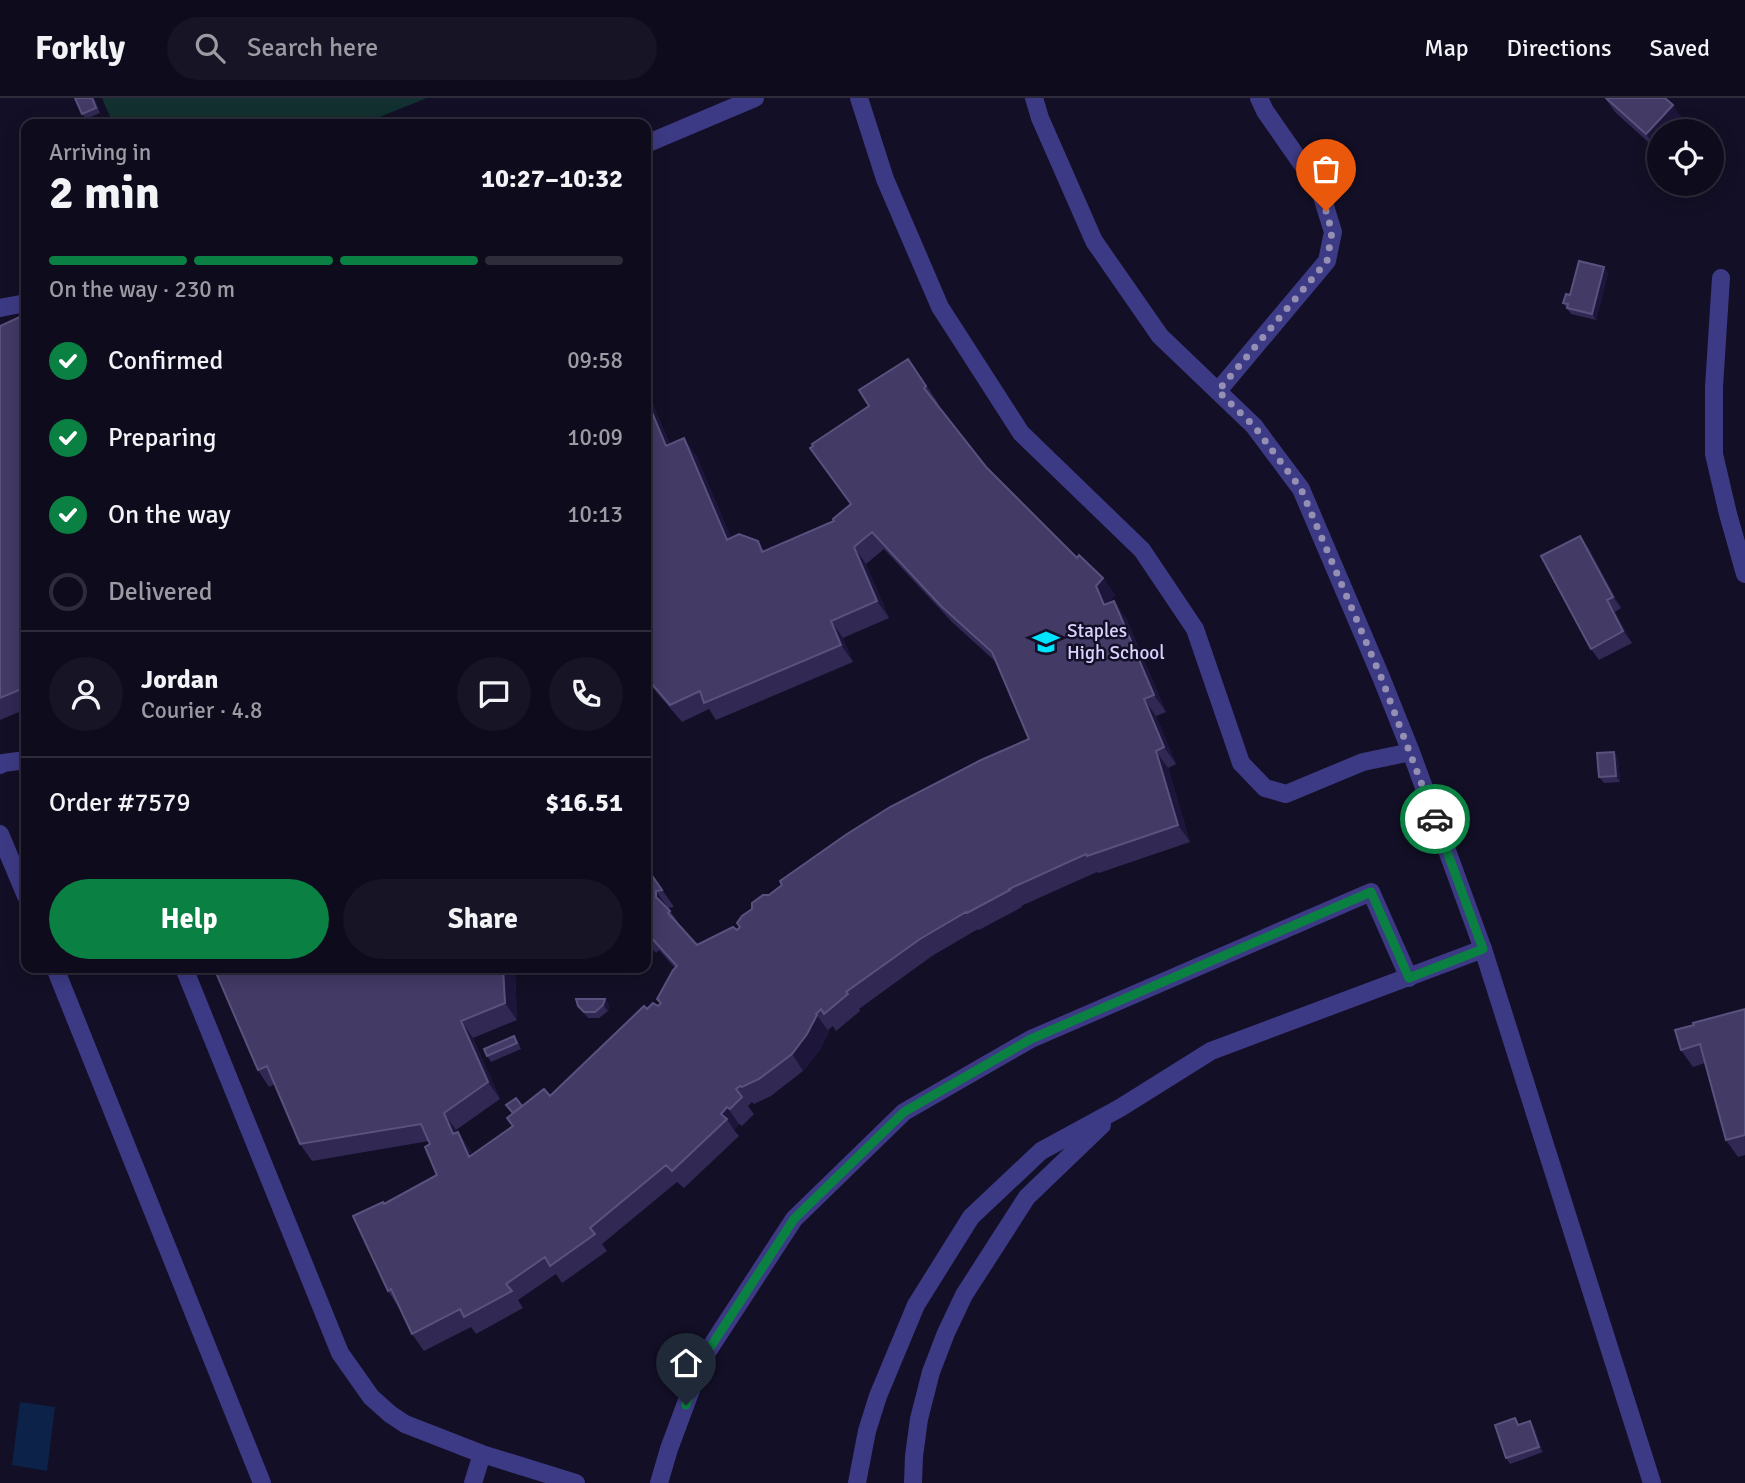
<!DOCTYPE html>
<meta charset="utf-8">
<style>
body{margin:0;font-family:Signika,sans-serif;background:#171425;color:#f1f3f6;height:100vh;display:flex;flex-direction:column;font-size:26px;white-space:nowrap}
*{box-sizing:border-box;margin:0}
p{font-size:23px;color:#9b9ba3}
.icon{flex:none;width:38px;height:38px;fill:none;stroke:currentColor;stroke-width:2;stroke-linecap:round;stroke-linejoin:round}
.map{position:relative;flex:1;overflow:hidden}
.side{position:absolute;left:21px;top:21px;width:630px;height:854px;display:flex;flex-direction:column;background:#0e0b1c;border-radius:14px;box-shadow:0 4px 18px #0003,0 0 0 2px #2e2b3b}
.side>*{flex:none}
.buttons{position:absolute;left:1647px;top:21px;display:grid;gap:14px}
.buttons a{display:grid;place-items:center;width:77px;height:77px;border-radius:50%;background:#0e0b1c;box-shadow:0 4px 18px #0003,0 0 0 2px #2e2b3b;font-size:35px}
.pin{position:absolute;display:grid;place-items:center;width:60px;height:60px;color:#fff;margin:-72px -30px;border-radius:50% 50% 50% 0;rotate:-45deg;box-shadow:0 0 7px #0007}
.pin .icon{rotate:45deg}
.courier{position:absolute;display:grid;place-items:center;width:70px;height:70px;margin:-35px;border:5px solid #0b8043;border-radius:50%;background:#fff;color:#222;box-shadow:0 2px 9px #0007}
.summary em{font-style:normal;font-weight:800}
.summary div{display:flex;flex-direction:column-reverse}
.summary{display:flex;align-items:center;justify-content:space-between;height:119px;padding:0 28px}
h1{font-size:46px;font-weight:800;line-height:52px}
.bar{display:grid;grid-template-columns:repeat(4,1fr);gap:10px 7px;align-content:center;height:84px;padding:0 28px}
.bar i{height:9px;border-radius:5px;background:#2e2b3b}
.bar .on{background:#0b8043}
.bar p{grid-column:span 4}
.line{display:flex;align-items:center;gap:18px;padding:0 28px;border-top:2px solid #2e2b3b}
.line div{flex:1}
.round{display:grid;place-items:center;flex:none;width:74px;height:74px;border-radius:37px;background:#171425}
ol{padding:0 28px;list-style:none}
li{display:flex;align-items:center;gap:21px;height:77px}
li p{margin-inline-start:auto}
li .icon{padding:7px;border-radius:50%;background:#0b8043;color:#fff;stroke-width:4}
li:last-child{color:#9b9ba3}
li i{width:38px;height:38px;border:4px solid #2e2b3b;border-radius:50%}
.primary-button{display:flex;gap:14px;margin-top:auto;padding:14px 28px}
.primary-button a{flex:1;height:80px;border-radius:42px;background:#0b8043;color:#fff;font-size:28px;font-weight:800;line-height:80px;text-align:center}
.primary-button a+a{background:#171425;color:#f1f3f6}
header{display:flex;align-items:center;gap:42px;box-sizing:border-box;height:98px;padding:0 35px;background:#0e0b1c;border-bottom:2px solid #2e2b3b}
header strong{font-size:33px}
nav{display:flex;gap:38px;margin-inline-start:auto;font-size:24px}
.search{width:490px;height:63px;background:#171425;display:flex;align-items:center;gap:18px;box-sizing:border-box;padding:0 24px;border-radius:38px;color:#9b9ba3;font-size:26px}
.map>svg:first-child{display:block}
.green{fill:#12302f}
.water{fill:#0c2248}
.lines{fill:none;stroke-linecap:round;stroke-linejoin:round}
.lane{stroke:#3d3a85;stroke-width:18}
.wall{fill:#312854}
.shaded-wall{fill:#1d163a}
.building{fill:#433a66;stroke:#5a527e;stroke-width:2}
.done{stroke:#948fb3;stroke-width:7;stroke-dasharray:0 12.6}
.route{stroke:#0b8043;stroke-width:9}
.labels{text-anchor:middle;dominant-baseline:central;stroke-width:5;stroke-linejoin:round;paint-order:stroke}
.poi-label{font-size:19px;fill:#d9d4ff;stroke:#130f26;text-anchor:start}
</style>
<header>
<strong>Forkly</strong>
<div class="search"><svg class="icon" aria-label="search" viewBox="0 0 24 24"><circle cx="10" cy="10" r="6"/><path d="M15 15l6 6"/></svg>Search here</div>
<nav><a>Map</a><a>Directions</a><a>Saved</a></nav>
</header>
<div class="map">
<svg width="1745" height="1385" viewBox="0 0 1745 1385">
<rect width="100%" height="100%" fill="#130f26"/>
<!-- green -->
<polygon class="green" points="102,0 427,0 362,26 113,26"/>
<!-- water -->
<polygon class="water" points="20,1304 55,1309 47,1373 12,1367"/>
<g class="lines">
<!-- lane -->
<g class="lane">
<polyline points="859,0 885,81 940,209 1021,335 1142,452 1195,531 1241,665 1265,690 1286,696 1363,664 1411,654"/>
<polyline points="646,46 755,0"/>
<polyline points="1721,180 1714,289 1714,356 1728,416 1745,476"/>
<polyline points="0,210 26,205"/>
<polyline points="1218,293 1327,163 1333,134 1320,92 1265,13 1259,0"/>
<polyline points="0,667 3,665 26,662"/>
<polyline points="0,736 26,798"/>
<polyline points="1483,851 1652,1385"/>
<polyline points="55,870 262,1385"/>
<polyline points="184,870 340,1255 371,1299 390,1316 405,1326 482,1356 576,1385"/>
<polyline points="473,1385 482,1356"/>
<polyline points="659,1385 669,1351 702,1262 794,1121 904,1014 1031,941 1371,794 1409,880"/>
<polyline points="857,1385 867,1333 878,1298 916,1207 971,1119 1041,1053 1120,1010 1211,953 1483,851 1411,654 1381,579 1301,391 1254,328 1160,238 1094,143 1040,20 1034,0"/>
<polyline points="913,1385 914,1358 919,1321 931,1274 946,1235 964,1197 1027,1099 1102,1027"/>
</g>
</g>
<!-- wall -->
<g class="wall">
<polygon points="75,0 94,0 100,15 86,21 82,16"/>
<polygon points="1605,0 1665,0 1685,24 1676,33 1659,33 1659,52 1658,53 1615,14"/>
<polygon points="1608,175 1596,222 1571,216 1563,205 1570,197"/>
<polygon points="26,216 26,611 0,622 0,228"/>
<polygon points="920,278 938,305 937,306 987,370 1077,460 1103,480 1115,497 1108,505 1108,506 1126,520 1166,614 1156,618 1176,666 1168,670 1190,744 1099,775 1097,774 1021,808 1022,809 979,832 978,831 932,858 859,911 860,913 836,933 833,928 828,932 829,934 819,953 803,973 771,998 754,1006 752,1004 748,1008 754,1016 742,1028 739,1026 734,1032 739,1038 684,1090 677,1084 602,1146 607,1153 562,1185 556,1176 518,1202 523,1210 476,1236 471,1229 424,1253 412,1236 399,1210 388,1193 384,1106 437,1077 429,1043 312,1063 300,1046 275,986 269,989 258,972 214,870 594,870 594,873 515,874 517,922 473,940 500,1001 456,1032 472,1057 513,1029 507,1020 512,1016 506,1007 522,1008 550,998 647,911 658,908 660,905 657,901 675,870 659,852 656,855 646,844 646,768 674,809 668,810 682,830 697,847 737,832 740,829 737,825 769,797 1029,641 996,564 953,525 884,451 866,466 889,520 843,540 853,564 716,622 709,611 682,624 646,582 646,293 649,298 670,346 696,357 731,440 758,443 764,453 834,423 851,406"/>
<polygon points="1588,449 1621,510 1615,514 1632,545 1599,562 1591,551"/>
<polygon points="1618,660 1620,684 1604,685 1599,679"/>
<polygon points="605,901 609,907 608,913 599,920 588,920 578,908"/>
<polygon points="1745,911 1745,1057 1738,1059 1726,1042 1705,965 1693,969 1681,952"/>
<polygon points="518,944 521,951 491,964 487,958"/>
<polygon points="1519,1327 1534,1329 1543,1354 1510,1366 1506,1360"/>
</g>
<!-- shaded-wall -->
<g class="shaded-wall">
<polygon points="1673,7 1685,24 1676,33 1659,33 1659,52 1658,53 1646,36"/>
<polygon points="1604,169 1608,175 1596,222 1592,216"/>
<polygon points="646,293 649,298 678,365 666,348 646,300"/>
<polygon points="684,340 696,357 739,458 727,442"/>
<polygon points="1580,438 1588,449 1621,510 1613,499"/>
<polygon points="854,449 866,466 889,520 877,503"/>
<polygon points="1103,480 1115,497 1108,505 1116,524 1104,507 1096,488"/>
<polygon points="1607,502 1615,514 1632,545 1623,533"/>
<polygon points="1114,503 1126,520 1166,614 1154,597"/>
<polygon points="831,523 843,540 853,564 841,547"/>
<polygon points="1144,601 1156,618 1176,666 1164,649"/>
<polygon points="1156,653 1168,670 1190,744 1178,727"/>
<polygon points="1614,654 1618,660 1620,684 1616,678"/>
<polygon points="656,793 668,810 656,799"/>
<polygon points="503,870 512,870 515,874 517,922 505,905"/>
<polygon points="605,901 609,907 608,913 603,907"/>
<polygon points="817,917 829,934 819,953 803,973 792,956"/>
<polygon points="461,923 473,940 500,1001 488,984"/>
<polygon points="727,1009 739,1026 734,1032 727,1021 721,1016"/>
<polygon points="444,1015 456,1032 465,1053 453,1036"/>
<polygon points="458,1034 470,1051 481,1076 469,1059"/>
<polygon points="1530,1323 1534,1329 1543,1354 1539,1349"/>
</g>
<!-- building -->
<g class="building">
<polygon points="75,0 92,0 96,10 82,16"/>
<polygon points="1606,0 1665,0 1673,7 1646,36"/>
<polygon points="1579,163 1604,169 1592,216 1567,210 1568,206 1563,205 1566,196 1570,197"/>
<polygon points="26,216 26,589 0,600 0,228"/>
<polygon points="908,261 926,288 924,290 987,370 1077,460 1079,457 1103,480 1096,488 1104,507 1114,503 1154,597 1144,601 1164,649 1156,653 1178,727 1087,758 1086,756 1009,791 1010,792 967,815 966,814 920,841 846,894 848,896 824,916 821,911 816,916 817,917 807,936 792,956 759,981 742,989 740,988 736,991 742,999 730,1011 727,1009 721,1016 727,1021 672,1073 666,1067 590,1130 595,1136 550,1168 545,1159 506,1186 512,1193 464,1219 460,1211 412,1236 391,1191 388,1193 353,1118 383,1104 384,1106 437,1077 425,1049 430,1046 421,1026 300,1046 267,968 258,972 214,870 503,870 505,905 461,923 488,984 444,1015 453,1036 458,1034 469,1059 513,1028 507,1020 544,991 550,998 644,908 647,911 653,905 658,908 661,905 657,901 673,872 677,868 647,835 646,836 646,769 662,792 656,793 656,799 670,813 668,815 697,847 733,829 737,832 740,829 737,825 742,818 752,811 752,805 763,797 769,797 782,787 780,783 847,736 890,709 981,662 1029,641 992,554 941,508 872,434 854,449 877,503 831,523 841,547 704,605 700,593 670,607 646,579 646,300 666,348 684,340 727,442 739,436 758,443 762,454 834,423 833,421 851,406 810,350 813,348 812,346 869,308 859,292"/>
<polygon points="1580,438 1613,499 1607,502 1623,533 1591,551 1541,458"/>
<polygon points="1614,654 1616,678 1599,679 1597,655"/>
<polygon points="576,901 605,901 603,907 595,914 584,914 578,908"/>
<polygon points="1745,911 1745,1037 1726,1042 1700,946 1681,952 1675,932 1694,927 1693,925"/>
<polygon points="514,938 517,945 487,958 484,951"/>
<polygon points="516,1000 522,1008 513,1015 506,1007"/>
<polygon points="1515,1320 1518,1327 1530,1323 1539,1349 1506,1360 1495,1327"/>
</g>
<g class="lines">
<!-- done -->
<polyline class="done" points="1326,113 1332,134 1327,163 1218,293 1254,328 1301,391 1381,579 1435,721"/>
<!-- route -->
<polyline class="route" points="686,1307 702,1262 794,1121 904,1014 1031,941 1371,794 1409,880 1483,851 1435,721"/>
</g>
<!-- icons -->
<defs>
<g id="school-bare" transform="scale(2.1)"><path d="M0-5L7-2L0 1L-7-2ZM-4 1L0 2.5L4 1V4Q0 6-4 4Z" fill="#00e5ff" stroke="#130f26" stroke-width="2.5" paint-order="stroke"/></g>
</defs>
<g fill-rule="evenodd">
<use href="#school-bare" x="1046" y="544"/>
</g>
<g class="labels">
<!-- poi labels -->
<g class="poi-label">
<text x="1067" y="533">Staples<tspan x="1067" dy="22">High School</tspan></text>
</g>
</g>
</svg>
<div class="buttons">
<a><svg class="icon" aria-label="locate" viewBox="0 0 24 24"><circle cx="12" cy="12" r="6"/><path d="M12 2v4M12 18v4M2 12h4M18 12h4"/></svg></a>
</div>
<div class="pin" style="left:1326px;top:113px;background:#ea580c"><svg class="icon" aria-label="bag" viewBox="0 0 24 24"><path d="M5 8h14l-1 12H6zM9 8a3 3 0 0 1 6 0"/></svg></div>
<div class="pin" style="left:686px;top:1307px;background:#1f2937"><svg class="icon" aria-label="home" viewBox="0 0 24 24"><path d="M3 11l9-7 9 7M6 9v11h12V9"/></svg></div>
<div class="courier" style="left:1435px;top:721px"><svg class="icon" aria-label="car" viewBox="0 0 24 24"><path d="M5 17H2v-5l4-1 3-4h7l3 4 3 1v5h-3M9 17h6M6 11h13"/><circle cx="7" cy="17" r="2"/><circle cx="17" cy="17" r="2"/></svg></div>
<section class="side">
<div class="summary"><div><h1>2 min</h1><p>Arriving in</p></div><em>10:27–10:32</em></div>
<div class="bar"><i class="on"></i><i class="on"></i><i class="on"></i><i></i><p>On the way · 230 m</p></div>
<ol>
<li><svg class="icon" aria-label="check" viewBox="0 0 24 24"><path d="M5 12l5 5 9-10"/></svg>Confirmed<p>09:58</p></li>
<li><svg class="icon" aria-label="check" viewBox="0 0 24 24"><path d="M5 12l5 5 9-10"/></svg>Preparing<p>10:09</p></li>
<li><svg class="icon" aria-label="check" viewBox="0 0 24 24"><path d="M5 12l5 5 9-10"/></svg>On the way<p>10:13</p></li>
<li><i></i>Delivered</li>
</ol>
<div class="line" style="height:126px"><a class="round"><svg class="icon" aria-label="person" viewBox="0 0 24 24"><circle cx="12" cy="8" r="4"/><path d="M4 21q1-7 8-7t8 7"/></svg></a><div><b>Jordan</b><p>Courier · 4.8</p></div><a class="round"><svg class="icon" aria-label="chat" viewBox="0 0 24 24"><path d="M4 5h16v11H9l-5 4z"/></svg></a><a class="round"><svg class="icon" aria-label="phone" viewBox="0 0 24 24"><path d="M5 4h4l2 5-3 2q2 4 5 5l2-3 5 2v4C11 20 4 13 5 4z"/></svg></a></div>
<div class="line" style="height:91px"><div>Order #7579</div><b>$16.51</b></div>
<div class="primary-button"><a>Help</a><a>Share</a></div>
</section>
</div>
